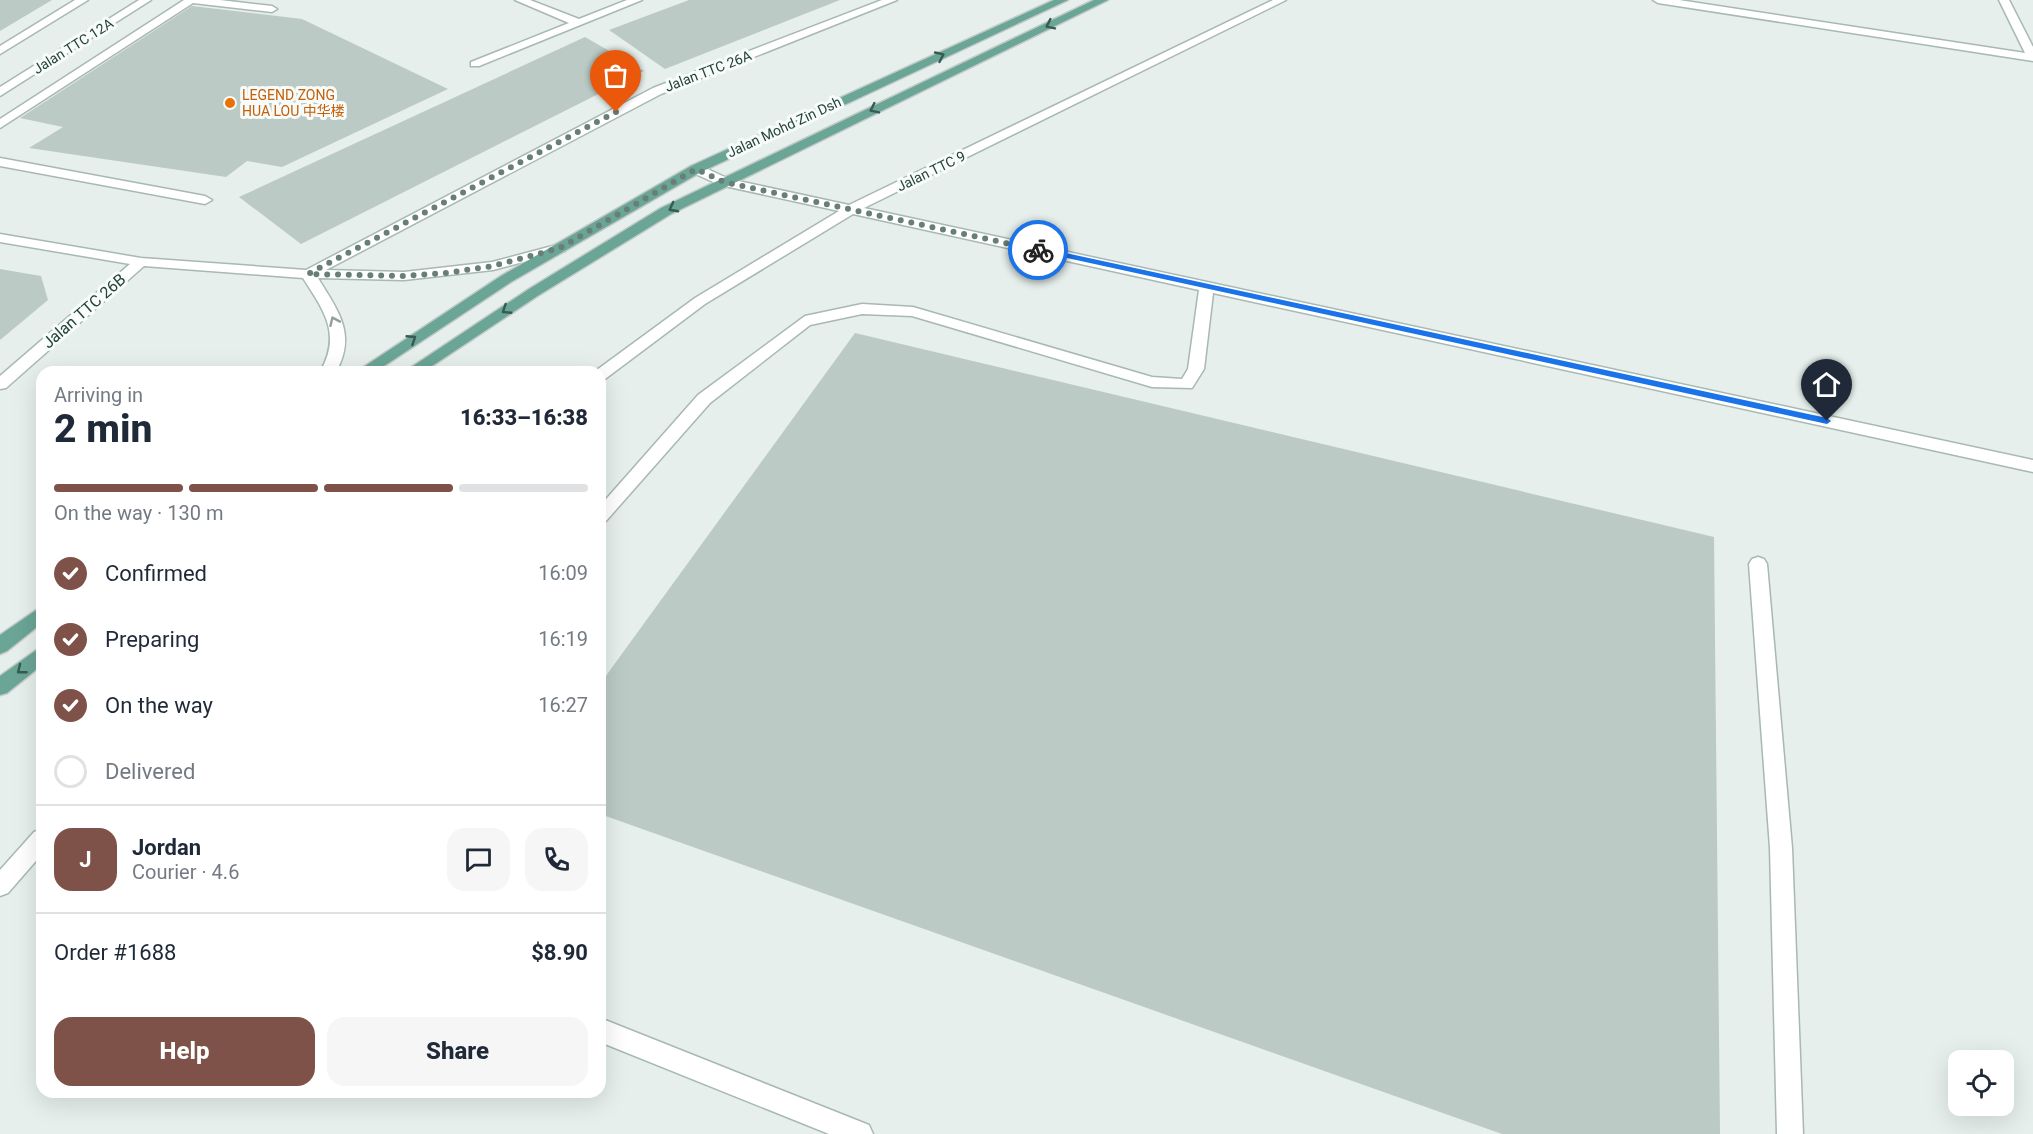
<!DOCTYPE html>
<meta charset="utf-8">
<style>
body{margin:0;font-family:Roboto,"Noto Sans SC",sans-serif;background:#f6f6f7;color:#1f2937;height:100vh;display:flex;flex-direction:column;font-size:22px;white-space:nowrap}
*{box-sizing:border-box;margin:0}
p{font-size:20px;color:#747a83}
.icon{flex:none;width:33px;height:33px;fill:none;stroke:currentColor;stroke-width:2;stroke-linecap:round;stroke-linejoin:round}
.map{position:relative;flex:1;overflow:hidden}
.drawer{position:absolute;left:36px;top:366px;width:570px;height:732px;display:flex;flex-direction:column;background:#fff;border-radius:18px;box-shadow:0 6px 24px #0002}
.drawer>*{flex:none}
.tools{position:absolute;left:1948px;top:1050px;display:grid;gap:12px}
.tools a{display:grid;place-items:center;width:66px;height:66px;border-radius:12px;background:#fff;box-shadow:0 6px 24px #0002;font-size:30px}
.pin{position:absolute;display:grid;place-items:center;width:51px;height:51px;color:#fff;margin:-62px -26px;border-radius:50% 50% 50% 0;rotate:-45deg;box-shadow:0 0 6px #0007}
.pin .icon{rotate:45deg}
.courier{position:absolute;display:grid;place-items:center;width:60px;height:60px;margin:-30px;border:4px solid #1a73e8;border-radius:50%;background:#fff;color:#222;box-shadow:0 2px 8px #0007}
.headline em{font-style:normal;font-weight:800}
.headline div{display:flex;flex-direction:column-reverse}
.headline{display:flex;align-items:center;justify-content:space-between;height:102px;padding:0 18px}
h1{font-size:39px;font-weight:800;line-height:45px}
.bar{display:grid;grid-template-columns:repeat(4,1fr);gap:9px 6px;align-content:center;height:72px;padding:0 18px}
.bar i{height:8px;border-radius:4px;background:#e0e1e3}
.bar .selected{background:#7f5249}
.bar p{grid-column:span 4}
.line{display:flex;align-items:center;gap:15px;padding:0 18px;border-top:2px solid #e0e1e3}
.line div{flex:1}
.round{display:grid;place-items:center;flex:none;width:63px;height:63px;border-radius:18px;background:#f6f6f7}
ol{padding:0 18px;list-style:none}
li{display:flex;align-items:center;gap:18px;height:66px}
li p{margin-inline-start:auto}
li .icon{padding:6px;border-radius:50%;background:#7f5249;color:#fff;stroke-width:4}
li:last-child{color:#747a83}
li i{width:33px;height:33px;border:3px solid #e0e1e3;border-radius:50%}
.cta{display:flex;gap:12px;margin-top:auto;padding:12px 18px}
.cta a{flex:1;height:69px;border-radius:18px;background:#7f5249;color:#fff;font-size:24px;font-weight:800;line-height:69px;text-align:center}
.cta a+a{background:#f6f6f7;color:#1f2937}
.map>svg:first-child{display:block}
.building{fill:#bbcac4}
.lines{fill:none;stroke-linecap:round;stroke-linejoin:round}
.minor-casing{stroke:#a8b8b2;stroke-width:3}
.major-casing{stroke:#c2cac8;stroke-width:3}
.minor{fill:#fff;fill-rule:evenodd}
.major{fill:#6aa596;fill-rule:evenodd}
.oneway{stroke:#365b51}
.oneway2{stroke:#92a09c}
.route{fill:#1a73e8}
.done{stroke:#687f78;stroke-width:6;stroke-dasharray:0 10.8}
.food-dot{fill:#e8710a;stroke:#f7fbf9;stroke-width:2}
.labels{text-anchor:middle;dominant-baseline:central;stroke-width:6;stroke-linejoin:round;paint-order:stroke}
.far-street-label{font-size:14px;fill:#24423a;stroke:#f7fbf9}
.far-food-label{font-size:14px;fill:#c56008;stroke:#f7fbf9;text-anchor:start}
.street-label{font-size:16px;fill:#24423a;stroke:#f7fbf9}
</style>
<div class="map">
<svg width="2033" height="1134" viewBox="0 0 2033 1134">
<rect width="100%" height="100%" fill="#e6efeb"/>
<!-- building -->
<g class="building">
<polygon points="0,0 52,0 0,31"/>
<polygon points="689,0 840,0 665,69 609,30"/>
<polygon points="192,6 302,19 448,89 282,167 247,161 226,177 29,148 63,127 20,118"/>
<polygon points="585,37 644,71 301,244 239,197"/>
<polygon points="0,269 41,276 48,300 0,340"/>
<polygon points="855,333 1714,537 1720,1134 1502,1134 600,814 600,684"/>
</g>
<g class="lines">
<!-- minor casing -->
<g class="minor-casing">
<g id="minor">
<polygon points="75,0 88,0 0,54 0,46"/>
<polygon points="139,0 151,0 0,96 0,87"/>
<polygon points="184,0 220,0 272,6 277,9 272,12 193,3 0,128 0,119"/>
<polygon points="515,0 530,0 579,19 627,0 642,0 479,66 471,66 471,62 569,23"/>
<path d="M882,0H897L661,94L326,270L404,272L492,262L560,244L567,248L565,251L493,270L404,280L318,278C338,311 357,334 336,372H320C342,334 324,311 303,278L144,266L6,388L0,389V376L130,264L0,242V234L141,258L306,270L653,88Z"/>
<polygon points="1273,0 1286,0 864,208 2033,460 2033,472 1213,293 1204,369 1192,388 1152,387 912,316 862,314 810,325 710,403 606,521 600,523 600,506 698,395 805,316 862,304 913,307 1152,377 1182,379 1188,369 1199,290 853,214 705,304 605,379 600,380 600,372 594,372 695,298 839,211 720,185 691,172 691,166 701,166 729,179 849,205"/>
<polygon points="1653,0 1679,0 2025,53 1999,0 2009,0 2033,47 2033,61 1658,3"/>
<polygon points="0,158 205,196 212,200 205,204 0,166"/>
<polygon points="1758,557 1764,559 1767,564 1792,848 1803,1134 1777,1134 1770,848 1749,564 1752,559"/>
<polygon points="42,829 42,854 8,893 0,896 0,870 34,832"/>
<polygon points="600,1018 869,1125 873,1134 829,1134 600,1042"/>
</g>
</g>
<!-- major casing -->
<g class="major-casing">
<g id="major">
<polygon points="1054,0 1068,0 701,172 511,282 375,372 356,372 501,276 691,166"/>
<polygon points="1094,0 1108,0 671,214 539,295 423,372 404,372 529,289 661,208"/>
<polygon points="42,606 42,623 7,651 0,654 0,635"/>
<polygon points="42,646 42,665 7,693 0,695 0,676"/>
</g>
</g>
<!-- minor -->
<use href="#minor" class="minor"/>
<!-- major -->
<use href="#major" class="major"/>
</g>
<!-- one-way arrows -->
<defs><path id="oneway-chevron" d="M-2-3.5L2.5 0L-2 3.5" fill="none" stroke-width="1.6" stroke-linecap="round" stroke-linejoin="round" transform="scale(1.5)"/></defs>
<g class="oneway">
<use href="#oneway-chevron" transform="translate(1050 25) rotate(154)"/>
<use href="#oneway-chevron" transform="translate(940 56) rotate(-25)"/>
<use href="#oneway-chevron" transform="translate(874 109) rotate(154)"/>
<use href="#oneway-chevron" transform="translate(673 208) rotate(152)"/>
<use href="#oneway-chevron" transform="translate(506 310) rotate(147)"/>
<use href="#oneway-chevron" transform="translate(412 339) rotate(-33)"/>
<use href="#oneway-chevron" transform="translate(21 670) rotate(142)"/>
</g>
<use class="oneway2" href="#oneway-chevron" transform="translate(334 321) rotate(-114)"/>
<!-- route -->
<polygon class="route" points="1038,247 1827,418 1831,421 1827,424 1035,251"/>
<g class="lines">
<!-- done -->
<polyline class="done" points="616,112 308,274 404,276 446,273 493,266 560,248 696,169 724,182 1038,250"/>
</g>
<!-- markers -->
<circle class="food-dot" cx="230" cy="103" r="6"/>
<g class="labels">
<!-- far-street labels -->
<g class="far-street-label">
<text transform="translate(73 46) rotate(-32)">Jalan TTC 12A</text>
<text transform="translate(708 71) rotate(-21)">Jalan TTC 26A</text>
<text transform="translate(784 127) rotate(-25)">Jalan Mohd Zin Dsh</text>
<text transform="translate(931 171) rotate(-26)">Jalan TTC 9</text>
</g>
<!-- far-food labels -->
<g class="far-food-label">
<text x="242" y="95">LEGEND ZONG<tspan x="242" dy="16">HUA LOU 中华楼</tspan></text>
</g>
<!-- street labels -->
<g class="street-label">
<text transform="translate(84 311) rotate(-41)">Jalan TTC 26B</text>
</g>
</g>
</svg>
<div class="tools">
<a><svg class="icon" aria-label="locate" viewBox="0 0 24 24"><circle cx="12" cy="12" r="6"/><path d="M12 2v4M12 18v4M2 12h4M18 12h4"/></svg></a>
</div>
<div class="pin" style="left:616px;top:112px;background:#ea580c"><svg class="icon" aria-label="bag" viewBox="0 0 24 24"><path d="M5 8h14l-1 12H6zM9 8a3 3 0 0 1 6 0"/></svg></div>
<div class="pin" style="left:1827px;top:421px;background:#1f2937"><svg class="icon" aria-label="home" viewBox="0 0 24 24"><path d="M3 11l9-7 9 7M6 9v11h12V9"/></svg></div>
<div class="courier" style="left:1038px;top:250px"><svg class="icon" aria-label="bike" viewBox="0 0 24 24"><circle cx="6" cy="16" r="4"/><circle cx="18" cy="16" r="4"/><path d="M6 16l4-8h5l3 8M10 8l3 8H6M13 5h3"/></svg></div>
<section class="drawer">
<div class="headline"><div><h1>2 min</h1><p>Arriving in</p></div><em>16:33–16:38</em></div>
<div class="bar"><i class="selected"></i><i class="selected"></i><i class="selected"></i><i></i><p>On the way · 130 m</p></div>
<ol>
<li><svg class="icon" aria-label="check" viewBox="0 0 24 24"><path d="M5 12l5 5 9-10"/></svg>Confirmed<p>16:09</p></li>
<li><svg class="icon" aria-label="check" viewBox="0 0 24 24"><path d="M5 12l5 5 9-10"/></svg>Preparing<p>16:19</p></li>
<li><svg class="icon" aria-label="check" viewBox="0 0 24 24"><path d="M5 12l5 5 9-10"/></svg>On the way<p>16:27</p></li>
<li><i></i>Delivered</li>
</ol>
<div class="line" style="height:108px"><b class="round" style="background:#7f5249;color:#fff">J</b><div><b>Jordan</b><p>Courier · 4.6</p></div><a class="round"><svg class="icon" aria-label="chat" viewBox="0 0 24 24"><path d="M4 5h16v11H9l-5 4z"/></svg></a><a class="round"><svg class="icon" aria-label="phone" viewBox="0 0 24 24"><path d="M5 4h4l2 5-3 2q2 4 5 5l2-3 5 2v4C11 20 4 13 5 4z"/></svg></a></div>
<div class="line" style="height:78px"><div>Order #1688</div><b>$8.90</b></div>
<div class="cta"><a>Help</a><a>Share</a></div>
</section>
</div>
